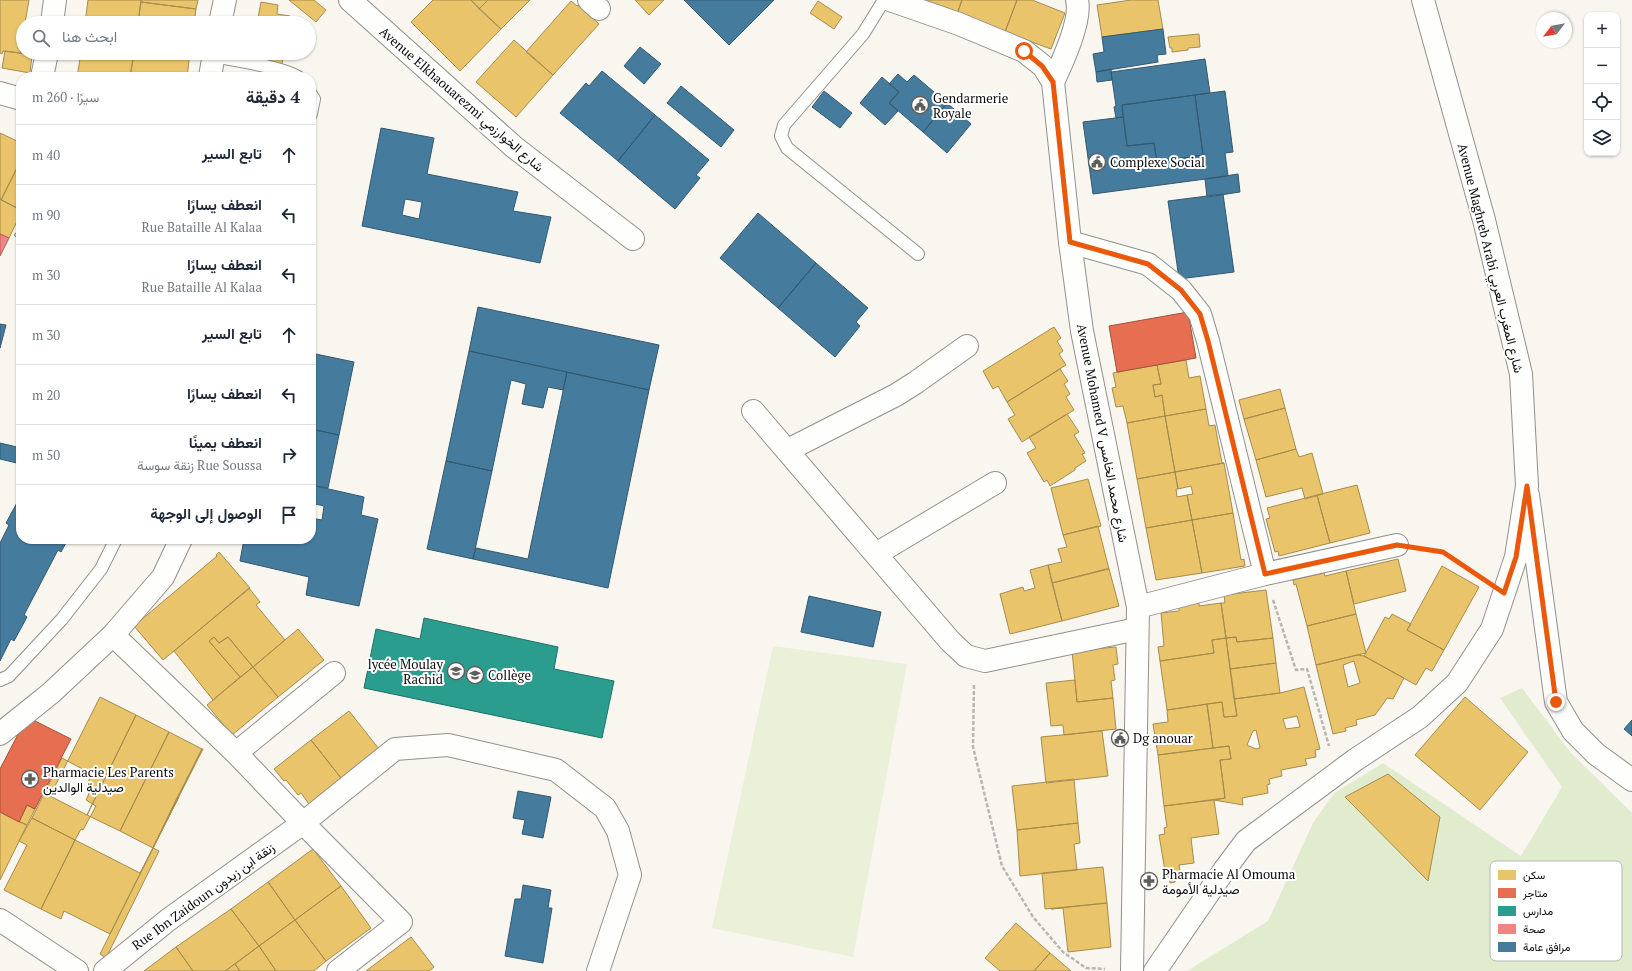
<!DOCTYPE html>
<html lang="ar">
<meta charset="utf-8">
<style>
:root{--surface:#fff;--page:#f6f6f7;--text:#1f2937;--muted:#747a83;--line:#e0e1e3}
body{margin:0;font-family:"PT Serif",Vazirmatn,serif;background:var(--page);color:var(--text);direction:rtl}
.controls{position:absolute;right:12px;top:12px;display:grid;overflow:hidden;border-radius:8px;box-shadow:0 1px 3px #0004}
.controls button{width:36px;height:36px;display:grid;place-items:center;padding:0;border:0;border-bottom:1px solid var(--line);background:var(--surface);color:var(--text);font:20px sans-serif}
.compass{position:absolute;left:1536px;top:12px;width:36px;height:36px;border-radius:50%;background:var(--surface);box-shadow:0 1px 3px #0004;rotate:239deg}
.stop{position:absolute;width:12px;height:12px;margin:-9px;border:3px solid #ea580c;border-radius:50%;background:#fff}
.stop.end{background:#ea580c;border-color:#fff;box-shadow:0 1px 4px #0008}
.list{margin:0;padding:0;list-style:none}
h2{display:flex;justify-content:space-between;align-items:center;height:52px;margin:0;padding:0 16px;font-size:17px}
h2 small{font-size:13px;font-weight:400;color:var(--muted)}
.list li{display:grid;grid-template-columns:26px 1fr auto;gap:12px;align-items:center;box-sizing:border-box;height:60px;padding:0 16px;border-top:1px solid var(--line)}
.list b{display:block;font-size:15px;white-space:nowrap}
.list p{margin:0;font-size:13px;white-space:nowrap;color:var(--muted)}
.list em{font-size:13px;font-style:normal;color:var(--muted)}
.icon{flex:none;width:22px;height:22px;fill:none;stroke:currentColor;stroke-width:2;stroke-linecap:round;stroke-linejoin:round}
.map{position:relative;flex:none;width:1632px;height:971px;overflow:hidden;direction:ltr}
.search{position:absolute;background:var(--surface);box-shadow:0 1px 3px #0004;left:16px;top:16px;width:300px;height:44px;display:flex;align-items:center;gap:10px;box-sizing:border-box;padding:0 14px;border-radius:22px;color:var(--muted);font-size:15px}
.panel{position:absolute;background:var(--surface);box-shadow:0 1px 3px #0004;left:16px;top:72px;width:300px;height:472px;border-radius:16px;direction:rtl}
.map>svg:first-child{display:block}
.green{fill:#e1eccf}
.pitch{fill:#ebf0d9}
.homes{fill:#e9c46a;stroke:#a68c4d;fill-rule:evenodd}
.shops{fill:#e76f51;stroke:#a5513c}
.schools{fill:#2a9d8f;stroke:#207167}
.health{fill:#f28482;stroke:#ac5f5e}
.public{fill:#457b9d;stroke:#335971;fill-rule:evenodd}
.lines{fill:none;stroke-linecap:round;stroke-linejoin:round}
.service-casing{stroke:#91908d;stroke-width:14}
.minor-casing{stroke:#91908d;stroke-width:24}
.tertiary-casing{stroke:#91908d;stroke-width:24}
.path{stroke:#b7b6b5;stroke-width:2.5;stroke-dasharray:4 2;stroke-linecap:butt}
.service{stroke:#fefefc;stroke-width:12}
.minor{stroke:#fefefc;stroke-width:22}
.tertiary{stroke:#fefefc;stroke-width:22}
.route{stroke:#ea580c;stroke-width:5}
.labels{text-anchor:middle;stroke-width:4;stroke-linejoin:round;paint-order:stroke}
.poi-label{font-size:13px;fill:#0a0a0a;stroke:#fff;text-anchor:start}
.street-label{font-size:13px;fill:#0a0a0a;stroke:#fff}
.key{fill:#fff;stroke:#b6b6b6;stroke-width:1}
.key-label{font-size:11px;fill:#0a0a0a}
</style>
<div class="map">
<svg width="1632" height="971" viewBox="0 0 1632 971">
<rect width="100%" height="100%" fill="#f8f6ee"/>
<path class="green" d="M1522,688L1571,753L1632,813V971H1187L1268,921L1313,823L1334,793L1383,763L1521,856L1562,787L1500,698Z"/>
<path class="pitch" d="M773,646L907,664L853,957L712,928Z"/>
<path class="homes" d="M0,0H29L25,23H23L21,53L3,51L2,54L0,53Z
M88,0H141L138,23H85Z
M141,0H198L196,9L141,2Z
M289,0H314L326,10L316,22Z
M433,0H471L501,29L460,71L411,22Z
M471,0H488L479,9Z
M488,0H530L501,29L479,9Z
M635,0H664L649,15Z
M922,0H962L957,14Z
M962,0H1017L1005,32L957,14Z
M1017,0H1032L1065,13L1051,49L1005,32Z
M1131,0H1158L1163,29L1102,37L1097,5Z
M571,1L577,6L578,5L599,24L553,75L526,52Z
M818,1L842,17L834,29L810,13Z
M141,2L196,9L194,23H138Z
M261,2L278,5L277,14L290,16L289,23H257Z
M1199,34L1200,47L1188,48V50L1172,52V48H1170L1168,37Z
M514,40L553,75L516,117L476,82Z
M5,51L32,55L30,73L2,68Z
M81,53H134L130,77H77Z
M134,53H190L187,77H130Z
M253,53H284L282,64L252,59Z
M0,133L17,141L21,134V160L1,200L0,199Z
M21,160V210L1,200Z
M0,199L21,210V213L9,238L0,234Z
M21,227V242L14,235Z
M1054,327L1061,338L1057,341L1063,351L1059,354L1066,365L1007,402L998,386L993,389L983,371Z
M1186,360L1189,378L1200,376L1206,409L1165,416L1162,395L1155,397L1153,385L1161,384L1157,365Z
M1157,365L1161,384L1153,385L1155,397L1162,395L1165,416L1127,423L1123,406L1116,407L1112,388L1116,387L1113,373Z
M1060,369L1068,381L1064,384L1070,394L1066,397L1074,410L1022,442L1008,419L1015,415L1007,402Z
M1280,389L1285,408L1244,419L1239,400Z
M1285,408L1296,449L1256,460L1244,419Z
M1206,409L1209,426L1215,425L1222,463H1224L1175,472L1165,416Z
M1067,414L1079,432L1074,435L1085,453L1082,454L1086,461L1075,468V470L1050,486L1047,480L1044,482L1027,453L1036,448L1029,437Z
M1165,416L1175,472L1137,479L1127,423Z
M1296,449L1299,457L1312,453L1323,494L1305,499L1302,488L1266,497L1256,460Z
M1224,463L1233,513L1192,520L1187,495L1193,494L1191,486L1178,489L1175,472Z
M1175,472L1178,489H1176L1177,497L1187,495L1192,520L1146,528L1137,479Z
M1088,479L1101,526L1063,535L1051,488Z
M1357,485L1370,533L1330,543L1317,495Z
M1317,495L1330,543L1279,556L1278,551L1275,552L1266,519L1270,518L1267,508Z
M1233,513L1241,560L1244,559L1245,566L1202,573L1192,520Z
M1192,520L1202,573L1156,580L1146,528Z
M1098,526L1109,569L1052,583L1048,565L1062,562L1058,549L1067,547L1063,535Z
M219,552L250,588L163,660L134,626L217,556L216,555Z
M1398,559L1406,591L1354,604L1346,571Z
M1048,565L1062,621L1010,634L1000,594L1023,587L1024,591L1035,588L1030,570Z
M1442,566L1479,587L1444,650L1407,630Z
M1106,569H1109L1119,606L1062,621L1052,583Z
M1346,571L1356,614L1307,626L1296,584L1294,585L1293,580L1324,573L1325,576Z
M249,588L260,602L256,605L285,640L253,667L228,637L219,643L214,637L209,641L240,677L213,700L174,651Z
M1266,590L1273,638L1237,642L1236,637L1226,638L1221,603H1225L1224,595Z
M1199,603V606L1221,603L1226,638L1212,640L1214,653L1160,661L1158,647L1164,646L1161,613L1179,611V606Z
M1356,614L1366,653L1316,665L1307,626Z
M1392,614L1411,624L1407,630L1444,650L1432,671L1426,668L1416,685L1364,656L1385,617L1389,619Z
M298,629L324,660L278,697L253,667Z
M214,637L219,643L228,637L253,667L240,677L209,641Z
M1236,637L1237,642L1273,638L1276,663L1230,669L1226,638Z
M1226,638L1237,716L1224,717L1222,702L1167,710L1160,661L1214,653L1212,640Z
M1116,647L1118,664L1113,665L1115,680L1111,681L1113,698L1077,702L1072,651Z
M1357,655L1364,656L1404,678L1393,699L1387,698L1381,707L1375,715L1356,720L1357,725L1345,728L1346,731L1333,734L1316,665ZM1354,661L1360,683L1348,687L1343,665Z
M1276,663L1280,693L1234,699L1230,669Z
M253,667L278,697L232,735L207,705Z
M1075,680L1077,702L1113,698L1116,729L1064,735L1063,725L1051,726L1046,683Z
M1304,687L1320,749L1315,750L1316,757L1305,759L1307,765L1281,770L1282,776L1269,779L1270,784L1267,785L1268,793L1242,798L1243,805L1214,800L1225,798L1220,760L1231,759L1229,746L1213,748L1207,704L1222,702L1224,717L1237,716L1234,699L1280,693ZM1297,716L1300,727L1286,729L1283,719ZM1256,730L1260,748L1256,749L1247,745L1253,731Z
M100,697L136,715L87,815L50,796Z
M1465,697L1528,752L1480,810L1415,755Z
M1207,704L1213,748L1158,755L1153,724L1168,722L1167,710Z
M349,711L379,749L341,778L311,740Z
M136,715L169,732L120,831L87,815Z
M1102,731L1108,776L1046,783L1041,737Z
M169,732L202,749L153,848L120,831Z
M311,740L341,778L309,804L301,793L298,795L286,780L284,781L274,769Z
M1229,746L1231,759L1220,760L1225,798L1164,806L1158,755Z
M202,749H203L153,848L178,796Z
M62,758L88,772L87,774L91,776L87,784L92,787L86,800L96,806L83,830L81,829L75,840L32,818Z
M1388,774L1440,817L1428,881L1345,797Z
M1074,779L1078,823L1017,830L1012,786Z
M178,796L179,797L153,848Z
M1214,800L1219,834L1191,838L1194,863L1179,865L1181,878H1175V882L1170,883L1169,877H1166L1159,835L1165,834L1164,828L1167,827L1164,806Z
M27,805L35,809L27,825L19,822Z
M0,812L27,825L0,880Z
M32,818L75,840L41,909L4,890L27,845L19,841Z
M1078,823L1080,843L1074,844L1077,870L1020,876L1017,830Z
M75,840L140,873L153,848L110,934L64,911L61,919L41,909Z
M153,848L159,851L106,958L100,954Z
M313,849L341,886L295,920L268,882Z
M1103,867L1107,903L1045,909L1042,873Z
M268,882L295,920L259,946L231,909Z
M341,886L371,928L326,961L295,920Z
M1107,903L1111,947L1068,952L1063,908L1051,909Z
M231,909L259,946L225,971H193L176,947Z
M295,920L326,961L314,971H276L259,946Z
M1016,923L1050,953L1034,971H1000L985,958Z
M411,937L434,967L429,971H366Z
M259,946L276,971H240L235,964Z
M176,947L193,971H144Z
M1050,953L1071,971H1034Z
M235,964L240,971H225Z"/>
<path class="shops" d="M1188,312L1196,358L1117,372L1109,326Z
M27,717L71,739L35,809L27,805L19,822L0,812V769Z"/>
<path class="schools" d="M424,618L558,647L554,669L614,681L602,738L364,688L376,629L420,639Z"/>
<path class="health" d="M0,234L9,238L0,256Z"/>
<path class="public" d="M684,0H774L729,45Z
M1163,29L1166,54L1157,55L1158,62L1096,72L1093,54L1104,52L1102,37Z
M640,47L661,64L644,84L624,66Z
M1205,59L1210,93L1122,105L1123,117L1116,118L1114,107L1116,106L1111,72Z
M1111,69L1112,80L1097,82L1096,72Z
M602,71L655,115L618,161L560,113L586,83L589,86Z
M898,74L907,82L914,75L947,103L923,132L889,103L899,92L889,84Z
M882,77L899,92L889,103L898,111L885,125L860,103Z
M681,86L734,130L721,147L667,103Z
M824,91L852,113L840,128L812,107Z
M1225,91L1233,152L1225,153L1228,176L1093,194L1083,122L1123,117L1127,146L1154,143L1157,162L1203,155L1195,95Z
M1195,95L1203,155L1157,162L1154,143L1127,146L1122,105Z
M947,103L971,124L947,153L923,132Z
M655,115L709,160L696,175L700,178L675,209L618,161Z
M381,128L434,138L427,174L518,192L513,211L551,217L540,263L362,226ZM405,199L422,202L419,219L402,215Z
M1238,174L1240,192L1207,197L1205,179Z
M1223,194L1234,272L1179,279L1168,201Z
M758,213L816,263L778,308L720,258Z
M816,263L868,308L856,322L860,326L835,357L778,308Z
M478,307L659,345L649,390L469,351Z
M0,324L6,325L0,348Z
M469,351L567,372L563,390L548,387L543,408L522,404L526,384L511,380L492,471L446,461Z
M311,353L354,362L339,435L311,429Z
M567,372L649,390L608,588L473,559L476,548L528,559Z
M311,429L339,435L328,488L311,485Z
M0,443L21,448V464L0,459Z
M446,461L492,471L473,559L427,549Z
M311,485L364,497L361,515L378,519L359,606L306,595L309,577L240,561L244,539H311V518L322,520L324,506L311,503Z
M19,499L21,500V539H68L61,552L58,550L24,615L27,617L14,641L11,639L0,661V543L9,525L6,523Z
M809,596L881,612L873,647L801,632Z
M1632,720V736L1624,729Z
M518,791L551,797L543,838L522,834L525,820L513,818Z
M523,885L551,890L548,908H552L543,963L505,956L515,899H521Z"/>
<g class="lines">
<g class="service-casing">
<path id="service" d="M884,0L863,34L784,125L781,136L787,148L918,254
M213,56C234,60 282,67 298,77
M311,94L314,99L311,114
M0,680L9,676L62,619L101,569L116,539"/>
</g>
<g class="minor-casing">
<path id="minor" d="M350,0L514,147L633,239
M589,0L599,9
M52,23L55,0
M42,77L47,53
M1053,82C1062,63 1082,20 1077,0
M0,93L21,99
M1070,242L1148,264L1181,290L1200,314L1208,341L1265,574
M753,411L950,641L966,656L985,661L1137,629
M788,450L896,395L915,383L967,346
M1528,495L1556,702L1573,731L1596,754L1632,780
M876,554L995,483
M1138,607L1265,574L1397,545
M113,635L236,753L303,823L401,922L338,971
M236,753L334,673
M0,920L77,971
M105,971L168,920L303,823L395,749L448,745L556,770L605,808L618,831L630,875L598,971"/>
</g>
<g class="tertiary-casing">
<path id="tertiary" d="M890,0L959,24L1024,51L1043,66L1053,82L1070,242L1082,331L1138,607L1132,971
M220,23L225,0
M210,77L214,53
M0,734L51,693L113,635L163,577L181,539
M1155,971L1225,869L1246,841L1355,760L1420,717L1457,683L1492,629L1516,557L1527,486L1521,374L1484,220L1423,0"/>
</g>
<path class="path" d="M1423,549L1443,552L1480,577
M1273,600L1296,670L1307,669L1329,746
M974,685L973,747L1002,866L1033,917L1063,952L1086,968L1105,969"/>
<use href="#service" class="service"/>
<use href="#minor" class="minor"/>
<use href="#tertiary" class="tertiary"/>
</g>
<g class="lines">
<path class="route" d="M1024,51L1042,66L1053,82L1070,242L1148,264L1181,290L1200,314L1208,341L1265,574L1397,545L1443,552L1504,593L1516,557L1527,486L1556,702"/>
</g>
<defs>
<g id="civic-ring" transform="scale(0.9)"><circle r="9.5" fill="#fff" stroke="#5d5d5a" stroke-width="1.5"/><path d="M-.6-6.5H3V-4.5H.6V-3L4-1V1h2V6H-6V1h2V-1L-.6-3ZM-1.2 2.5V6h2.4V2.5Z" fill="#5d5d5a"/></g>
<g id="school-ring" transform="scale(0.9)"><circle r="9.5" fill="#fff" stroke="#5d5d5a" stroke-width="1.5"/><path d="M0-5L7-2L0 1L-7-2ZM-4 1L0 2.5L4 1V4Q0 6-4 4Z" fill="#5d5d5a"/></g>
<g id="pharmacy-ring" transform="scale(0.9)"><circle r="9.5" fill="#fff" stroke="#5d5d5a" stroke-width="1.5"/><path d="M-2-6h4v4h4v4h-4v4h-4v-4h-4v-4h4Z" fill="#5d5d5a"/></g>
</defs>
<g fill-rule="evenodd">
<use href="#civic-ring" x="920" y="105"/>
<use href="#civic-ring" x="1097" y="162"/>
<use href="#school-ring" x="456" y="671"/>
<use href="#school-ring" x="475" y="675"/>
<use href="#civic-ring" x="1120" y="738"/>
<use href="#pharmacy-ring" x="30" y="779"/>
<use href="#pharmacy-ring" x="1149" y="881"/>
</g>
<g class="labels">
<g class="poi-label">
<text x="933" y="103">Gendarmerie<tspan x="933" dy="15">Royale</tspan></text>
<text x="1110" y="167">Complexe Social</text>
<text x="443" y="669" text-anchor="end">lycée Moulay<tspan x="443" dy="15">Rachid</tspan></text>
<text x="488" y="680">Collège</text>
<text x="1133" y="743">Dg anouar</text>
<text x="43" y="777">Pharmacie Les Parents<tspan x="43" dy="15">صيدلية الوالدين</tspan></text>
<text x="1162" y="879">Pharmacie Al Omouma<tspan x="1162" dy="15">صيدلية الأمومة</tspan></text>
</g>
<g class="street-label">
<text transform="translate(462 99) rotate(41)" y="5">Avenue Elkhaouarezmi شارع الخوارزمي</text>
<text transform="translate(1491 258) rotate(76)" y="5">Avenue Maghreb Arabi شارع المغرب العربي</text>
<text transform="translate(1103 433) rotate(79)" y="5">Avenue Mohamed V شارع محمد الخامس</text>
<text transform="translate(203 896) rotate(-36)" y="5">Rue Ibn Zaidoun زنقة ابن زيدون</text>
</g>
</g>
<rect x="1490" y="861" width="132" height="100" rx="6" class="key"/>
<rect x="1498" y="870" width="18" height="10" fill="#e9c46a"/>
<rect x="1498" y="888" width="18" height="10" fill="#e76f51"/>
<rect x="1498" y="906" width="18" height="10" fill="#2a9d8f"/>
<rect x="1498" y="924" width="18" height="10" fill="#f28482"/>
<rect x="1498" y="942" width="18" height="10" fill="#457b9d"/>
<g class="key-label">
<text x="1523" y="879">سكن</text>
<text x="1523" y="897">متاجر</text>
<text x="1523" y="915">مدارس</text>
<text x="1523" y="933">صحة</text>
<text x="1523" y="951">مرافق عامة</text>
</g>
</svg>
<div class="controls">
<button>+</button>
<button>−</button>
<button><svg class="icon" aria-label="locate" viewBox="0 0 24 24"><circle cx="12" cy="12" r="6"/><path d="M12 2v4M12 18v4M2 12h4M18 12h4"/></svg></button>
<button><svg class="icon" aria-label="layers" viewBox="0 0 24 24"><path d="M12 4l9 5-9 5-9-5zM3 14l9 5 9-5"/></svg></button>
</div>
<svg class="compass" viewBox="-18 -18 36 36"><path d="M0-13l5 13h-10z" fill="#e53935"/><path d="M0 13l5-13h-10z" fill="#747a83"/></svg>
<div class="stop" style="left:1024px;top:51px"></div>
<div class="stop end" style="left:1556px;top:702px"></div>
<div class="search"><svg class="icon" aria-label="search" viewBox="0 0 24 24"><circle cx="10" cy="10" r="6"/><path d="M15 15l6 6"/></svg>ابحث هنا</div>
<section class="panel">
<h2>4 دقيقة<small>سيرًا · 260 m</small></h2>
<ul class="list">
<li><svg class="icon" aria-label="ahead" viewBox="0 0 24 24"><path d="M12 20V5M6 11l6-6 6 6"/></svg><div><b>تابع السير</b></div><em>40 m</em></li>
<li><svg class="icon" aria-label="left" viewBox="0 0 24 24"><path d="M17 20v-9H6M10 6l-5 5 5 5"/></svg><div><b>انعطف يسارًا</b><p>Rue Bataille Al Kalaa</p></div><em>90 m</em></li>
<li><svg class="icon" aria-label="left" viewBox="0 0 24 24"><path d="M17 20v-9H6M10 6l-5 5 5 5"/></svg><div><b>انعطف يسارًا</b><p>Rue Bataille Al Kalaa</p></div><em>30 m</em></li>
<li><svg class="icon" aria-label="ahead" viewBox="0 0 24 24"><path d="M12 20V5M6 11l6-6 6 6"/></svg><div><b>تابع السير</b></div><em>30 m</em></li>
<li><svg class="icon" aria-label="left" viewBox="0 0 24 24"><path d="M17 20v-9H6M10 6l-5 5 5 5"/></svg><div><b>انعطف يسارًا</b></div><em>20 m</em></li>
<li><svg class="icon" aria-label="right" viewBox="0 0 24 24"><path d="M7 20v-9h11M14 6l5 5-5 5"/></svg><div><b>انعطف يمينًا</b><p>Rue Soussa زنقة سوسة</p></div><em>50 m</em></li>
<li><svg class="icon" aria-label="arrive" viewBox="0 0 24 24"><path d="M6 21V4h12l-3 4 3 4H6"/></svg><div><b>الوصول إلى الوجهة</b></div></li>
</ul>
</section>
</div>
